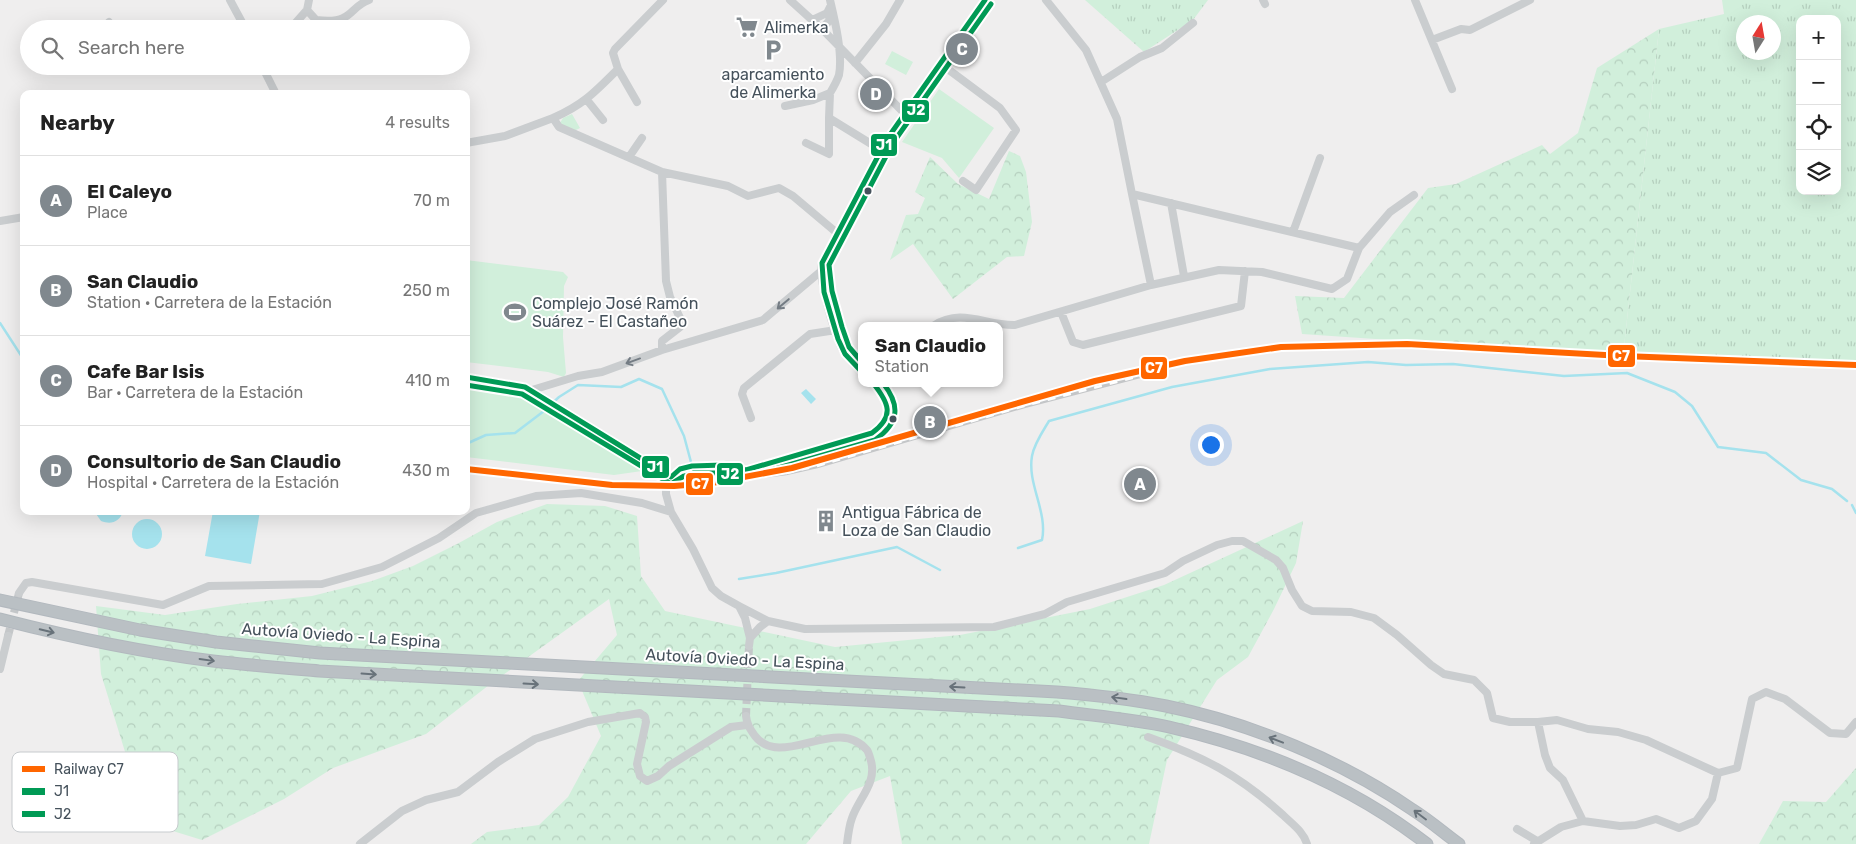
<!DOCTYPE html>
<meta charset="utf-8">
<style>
:root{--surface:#fff;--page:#f2f2f2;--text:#222;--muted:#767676;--line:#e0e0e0;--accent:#80888e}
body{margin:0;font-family:Rubik,sans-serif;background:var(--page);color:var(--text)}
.controls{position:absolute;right:15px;top:15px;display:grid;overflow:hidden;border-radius:10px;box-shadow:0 5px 20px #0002}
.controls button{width:45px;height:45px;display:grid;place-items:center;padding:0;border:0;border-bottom:1px solid var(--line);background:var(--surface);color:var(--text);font:25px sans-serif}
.compass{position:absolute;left:1736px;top:15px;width:45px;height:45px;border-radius:50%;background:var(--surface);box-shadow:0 5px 20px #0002;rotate:11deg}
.you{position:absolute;left:1210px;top:444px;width:18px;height:18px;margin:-12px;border:4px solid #fff;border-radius:50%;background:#1a73e8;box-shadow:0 0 0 8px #1a73e833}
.badge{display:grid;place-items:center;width:32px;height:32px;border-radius:50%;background:var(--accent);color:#fff;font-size:16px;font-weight:700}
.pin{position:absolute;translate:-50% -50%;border:2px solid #fff;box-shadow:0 1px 5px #0006}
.popup{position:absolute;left:858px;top:322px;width:145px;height:65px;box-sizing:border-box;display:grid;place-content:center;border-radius:10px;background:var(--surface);filter:drop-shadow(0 1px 4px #0005);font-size:16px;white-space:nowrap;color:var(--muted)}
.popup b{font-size:19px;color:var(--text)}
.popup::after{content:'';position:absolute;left:50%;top:100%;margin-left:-10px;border:10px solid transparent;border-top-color:var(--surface)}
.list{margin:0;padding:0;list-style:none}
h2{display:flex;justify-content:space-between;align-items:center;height:65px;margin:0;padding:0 20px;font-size:21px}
h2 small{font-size:16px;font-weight:400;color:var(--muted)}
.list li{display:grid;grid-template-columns:32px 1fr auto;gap:15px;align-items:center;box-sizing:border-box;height:90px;padding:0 20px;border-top:1px solid var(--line)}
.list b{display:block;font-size:19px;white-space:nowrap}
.list p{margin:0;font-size:16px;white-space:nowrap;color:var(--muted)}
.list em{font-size:16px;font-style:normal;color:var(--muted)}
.icon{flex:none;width:28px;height:28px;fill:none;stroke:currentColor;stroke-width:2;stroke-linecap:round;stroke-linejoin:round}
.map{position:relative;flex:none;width:1856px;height:844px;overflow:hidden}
.search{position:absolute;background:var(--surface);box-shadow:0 5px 20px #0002;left:20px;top:20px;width:450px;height:55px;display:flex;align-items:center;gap:12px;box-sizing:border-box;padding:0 18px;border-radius:28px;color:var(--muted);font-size:19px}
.panel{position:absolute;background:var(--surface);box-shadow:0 5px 20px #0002;left:20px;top:90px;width:450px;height:425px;border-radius:10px}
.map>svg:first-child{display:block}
.grass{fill:url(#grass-tufts);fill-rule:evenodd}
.forest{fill:url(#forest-crowns)}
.park{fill:#d1efdb}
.water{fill:#a5e2ed}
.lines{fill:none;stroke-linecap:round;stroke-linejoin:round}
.stream{stroke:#a5e2ed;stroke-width:2.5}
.minor-tunnel{stroke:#c4c7c9;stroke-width:8;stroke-dasharray:8 4;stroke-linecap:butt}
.highway-casing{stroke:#b2b8be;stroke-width:13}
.minor{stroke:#cacdcf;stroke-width:8}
.highway{stroke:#bac0c4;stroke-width:11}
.rail-casing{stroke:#c4c6c8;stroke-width:4.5}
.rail{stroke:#fff;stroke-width:2.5;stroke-dasharray:8;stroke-linecap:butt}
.bus-1-casing{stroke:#fff;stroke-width:9}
.bus-2-casing{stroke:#fff;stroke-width:9}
.bus-1{stroke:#009a55;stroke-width:5}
.bus-2{stroke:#009a55;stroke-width:5}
.rail-1-casing{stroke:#fff;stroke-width:10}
.rail-1{stroke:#f60;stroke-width:6}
.oneway{stroke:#747c84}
.oneway2{stroke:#68727a}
.bus-dot{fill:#45515b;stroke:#fff;stroke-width:2}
.labels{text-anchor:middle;stroke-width:4;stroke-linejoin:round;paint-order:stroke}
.poi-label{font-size:16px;fill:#45515b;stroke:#fff;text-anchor:start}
.street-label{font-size:16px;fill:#45515b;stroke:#fff}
.key{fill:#fff;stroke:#c7cbce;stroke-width:1}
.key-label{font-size:14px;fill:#45515b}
.line-badge{stroke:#fff;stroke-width:2}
.badge-label{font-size:14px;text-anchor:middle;font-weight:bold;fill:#fff}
</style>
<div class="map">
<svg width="1856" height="844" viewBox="0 0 1856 844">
<defs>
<pattern id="grass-tufts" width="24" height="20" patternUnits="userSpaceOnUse" patternTransform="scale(1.25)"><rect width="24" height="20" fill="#d1efdb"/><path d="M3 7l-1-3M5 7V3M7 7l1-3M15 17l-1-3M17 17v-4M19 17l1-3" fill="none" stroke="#b5cfbe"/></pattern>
<pattern id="forest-crowns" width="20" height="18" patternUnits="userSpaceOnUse" patternTransform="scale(1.25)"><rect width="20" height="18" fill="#d1efdb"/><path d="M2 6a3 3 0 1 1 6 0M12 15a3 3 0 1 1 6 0" fill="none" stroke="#b5cfbe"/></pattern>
</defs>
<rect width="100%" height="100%" fill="#efeeee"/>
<path class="grass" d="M1085,0H1208L1193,20L1144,52Z
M1722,0H1856V365L1623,356L1659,29L1724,14ZM1800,19H1837V191H1800ZM1744,22H1774V52H1744Z"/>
<path class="forest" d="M1659,29L1623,356L1302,334L1295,296L1344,298L1428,188L1456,184L1542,145L1550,154L1578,133L1597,68Z
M1009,151L1020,156L1026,172L1032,222L1024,256L1007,257L953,299L913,244L890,260L906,215L918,214L925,198L915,192L930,157L958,184L989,199Z
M547,504L605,506L637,516L641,576L665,611L835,647L960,635L1090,609L1164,585L1303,521L1296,563L1274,609L1248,657L1217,680L1167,760L1149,844H902L890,776L851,791L806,844H471L487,832L539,825L568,797L601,736L578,681L617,635L609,599L489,685L426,734L333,768L284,799L202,840L147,823L101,674L96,606L165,615L237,604L312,596L372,581L413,566L457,544L497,522Z
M1856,768V844H1759L1783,801L1826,802Z"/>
<path class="park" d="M892,51L913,62L906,75L885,64Z
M939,89L994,128L959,178L942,158L902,142Z
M572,114L580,128L574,131L562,126L560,123L563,118Z
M466,260L563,272L568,277L564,286L563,337L566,373L564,377L548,372L466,362Z
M466,389L535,399L649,470L614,475L466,457Z"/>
<path class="water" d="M806,389L816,399L811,404L801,393Z
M94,511H123C120,522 111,525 101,521Z
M213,511H260L251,564L205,556Z
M132 534a15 15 0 1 1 30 0a15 15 0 1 1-30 0Z"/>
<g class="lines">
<path class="stream" d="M0,323L24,360
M466,444L486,435L515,433L544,411L559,397L578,385L621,387L639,379L662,389L684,436L695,477
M1852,505L1856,513
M1018,548L1042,540C1048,512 1027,484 1032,456C1034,444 1043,431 1049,421L1172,387L1270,369L1368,362L1406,365L1453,364L1564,376L1627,373L1675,392L1692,406L1718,447L1766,453L1801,480L1832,489L1847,501
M739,579L776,573L897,547L940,570"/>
<path class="minor-tunnel" d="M8,636L19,593
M746,716L749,646"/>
<g class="highway-casing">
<path id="highway" d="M0,600L140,630L216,642L320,653L1057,692C1094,695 1130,699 1166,706C1251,723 1342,761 1413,810C1429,820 1444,833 1459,844
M0,619C70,637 141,652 213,661C248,665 284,668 319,671L1059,711C1096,716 1133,719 1169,727C1261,748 1352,786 1427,844"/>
</g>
<path class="minor" d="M230,0L244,26L261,29
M309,0L307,10L316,20C325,21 335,22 343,18C353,14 355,5 369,0
M663,0L615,49L613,53L618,69C595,92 583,105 553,118L559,127L662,172L728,186L748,196L779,188L793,196L837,233
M790,0L822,29L904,113
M1263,0L1265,4
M1415,0L1452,89
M812,20L827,13L830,7
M109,22L114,29
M282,29L292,27L307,10
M822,29L829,21L831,10
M1432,40L1461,29L1470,30L1530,0
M855,63L886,24L900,0
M941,64L1000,108L1016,130L976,190L963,181
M262,66L276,94
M618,69L637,102
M1101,82L1140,57L1162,48L1193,23
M587,100L603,120
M785,106L813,100L830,93C833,88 837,81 839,75C843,54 835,21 830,0
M829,118L830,93
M466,143L505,136L553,118
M806,143L829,154V118L881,150
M629,157L642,138
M662,172L666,281L670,297L682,322L680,327L662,341V350
M1132,194L1151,285
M1171,203L1184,276
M0,221L24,217
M1293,232L1320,158
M1359,248L1390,212L1414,195
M1061,312L1073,342L1083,345L1241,306L1245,271
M933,326C962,307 985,326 1015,325L1151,285L1219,270L1262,272L1332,289L1347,279L1359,248L1132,194L1117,119L1086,50L1046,0
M861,371C854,364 846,357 841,347C834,331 818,279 822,263L887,139L985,0
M466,377L525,387L671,477
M532,390L578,376L602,372L662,350L763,320L820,272
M751,418L742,394L744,388L810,334L836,330
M19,593L26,583L32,582L163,605L209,586L322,584L382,567L439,538L476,513L536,496L581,493L642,503L671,512
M739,606L768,621L805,629L994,627L1045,614L1067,602L1165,573L1183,561L1217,545L1232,541H1243L1276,560L1283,568L1292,590L1302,606L1312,611L1351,612L1374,618L1397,635L1431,665L1444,674L1474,680L1487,693L1493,718L1510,722H1538L1557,720L1588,729L1618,732L1646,740L1718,773L1737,768L1752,699L1766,692L1785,699L1830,733L1846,734L1856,722
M750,638L760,627L768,621
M749,646L750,638L745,618L739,606L721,596L712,588L693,549L671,512L666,494V486L671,477L680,469L692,466L723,465L746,470L872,433C897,417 889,402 873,383
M0,669L8,636
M746,716C747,725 750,729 755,736C782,770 837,714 867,750C869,753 870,758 871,761C877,783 859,798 852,818C849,826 848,835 847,844
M1148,737C1204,757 1239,775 1283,815C1292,824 1303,831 1307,844
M1583,821L1620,826L1636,825L1656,819L1679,828L1696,821L1712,799L1718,773
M1517,829L1537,841
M360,844L402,811L426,800L458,792L498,762L535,739L588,722L640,713L645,717L646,722L637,764L640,776L647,781L658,776L669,766L731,727L747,725
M1534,844L1561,827L1583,821L1563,780L1550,768L1545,755L1538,722"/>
<use href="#highway" class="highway"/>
<g class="rail-casing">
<path id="rail" d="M754,477L786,473L817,466L1024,406L1151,373L1185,361"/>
</g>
<use href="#rail" class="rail"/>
<g class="bus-1-casing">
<path id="bus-1" d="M861,371L845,354L838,339L824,292L822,263L887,139L985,0
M466,377L525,387L671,477L680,469L692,466L723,465L746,470L872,433C895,416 889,403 873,383"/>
</g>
<g class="bus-2-casing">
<path id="bus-2" d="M861,361L849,347L842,327L832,291L829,265L893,143L991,4
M466,385L522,394L671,484L684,476L693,473H722L747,477L875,440C899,423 901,406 883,383"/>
</g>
<use href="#bus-1" class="bus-1"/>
<use href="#bus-2" class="bus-2"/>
<g class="rail-1-casing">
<path id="rail-1" d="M466,469L612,485L674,486L712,483L792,468L1095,381L1185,361L1281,347L1407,344L1623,356L1856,365"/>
</g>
<use href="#rail-1" class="rail-1"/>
</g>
<defs><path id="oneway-shaft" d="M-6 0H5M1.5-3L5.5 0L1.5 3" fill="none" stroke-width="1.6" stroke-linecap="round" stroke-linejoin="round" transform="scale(1.25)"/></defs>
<g class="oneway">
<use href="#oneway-shaft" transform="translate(783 304) rotate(140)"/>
<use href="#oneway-shaft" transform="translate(633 361) rotate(160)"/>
</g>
<g class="oneway2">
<use href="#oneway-shaft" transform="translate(47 631) rotate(14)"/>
<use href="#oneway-shaft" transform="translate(207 660) rotate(8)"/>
<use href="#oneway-shaft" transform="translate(369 674) rotate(4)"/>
<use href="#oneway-shaft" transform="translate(531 684) rotate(3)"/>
<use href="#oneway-shaft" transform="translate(957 687) rotate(-177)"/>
<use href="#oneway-shaft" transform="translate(1119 698) rotate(-172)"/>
<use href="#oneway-shaft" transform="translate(1276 740) rotate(-159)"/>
<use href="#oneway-shaft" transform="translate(1420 815) rotate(-143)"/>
</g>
<defs>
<g id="supermarket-bare" transform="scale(1.725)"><path d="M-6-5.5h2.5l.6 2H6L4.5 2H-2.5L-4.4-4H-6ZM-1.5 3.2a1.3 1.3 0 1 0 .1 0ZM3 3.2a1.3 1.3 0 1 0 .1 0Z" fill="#80888e" stroke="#fff" stroke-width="2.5" paint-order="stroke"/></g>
<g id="parking-bare" transform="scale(1.725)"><path d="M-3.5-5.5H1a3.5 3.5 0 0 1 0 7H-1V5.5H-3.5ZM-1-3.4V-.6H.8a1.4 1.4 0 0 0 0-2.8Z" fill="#80888e" stroke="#fff" stroke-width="2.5" paint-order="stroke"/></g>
<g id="stadium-bare" transform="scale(1.725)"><path d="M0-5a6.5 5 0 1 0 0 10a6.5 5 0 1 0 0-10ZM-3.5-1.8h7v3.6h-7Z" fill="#80888e" stroke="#fff" stroke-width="2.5" paint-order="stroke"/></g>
<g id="building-bare" transform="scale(1.725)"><path d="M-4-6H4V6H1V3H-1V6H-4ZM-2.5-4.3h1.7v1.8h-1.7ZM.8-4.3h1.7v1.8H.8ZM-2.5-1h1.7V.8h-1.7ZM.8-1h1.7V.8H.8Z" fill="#80888e" stroke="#fff" stroke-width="2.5" paint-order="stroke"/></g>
</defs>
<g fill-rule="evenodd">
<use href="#supermarket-bare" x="747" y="27"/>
<use href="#parking-bare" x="773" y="50"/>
<use href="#stadium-bare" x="515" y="312"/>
<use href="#building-bare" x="826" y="521"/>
</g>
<g class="bus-dot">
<circle cx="868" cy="191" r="4.5"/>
<circle cx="893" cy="419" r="4.5"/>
</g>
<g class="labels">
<g class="poi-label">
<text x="764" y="33">Alimerka</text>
<text x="773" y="80" text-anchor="middle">aparcamiento<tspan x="773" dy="18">de Alimerka</tspan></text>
<text x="532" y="309">Complejo José Ramón<tspan x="532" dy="18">Suárez - El Castañeo</tspan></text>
<text x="842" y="518">Antigua Fábrica de<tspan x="842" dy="18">Loza de San Claudio</tspan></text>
</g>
<g class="street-label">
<text transform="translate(341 635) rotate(4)" y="6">Autovía Oviedo - La Espina</text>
<text transform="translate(745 659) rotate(3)" y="6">Autovía Oviedo - La Espina</text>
</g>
</g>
<rect x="12" y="752" width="166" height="80" rx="8" class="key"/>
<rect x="22" y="766" width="23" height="6" fill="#f60"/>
<rect x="22" y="788" width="23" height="7" fill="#009a55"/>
<rect x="22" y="811" width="23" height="6" fill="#009a55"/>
<g class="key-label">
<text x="54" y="774">Railway C7</text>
<text x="54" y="796">J1</text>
<text x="54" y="819">J2</text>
</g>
<g class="line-badge">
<rect x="901" y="99" width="29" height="24" rx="5" fill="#009a55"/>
<rect x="870" y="133" width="28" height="24" rx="5" fill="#009a55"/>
<rect x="1607" y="344" width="29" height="24" rx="5" fill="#f60"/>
<rect x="1140" y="356" width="28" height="24" rx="5" fill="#f60"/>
<rect x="641" y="455" width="29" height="24" rx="5" fill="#009a55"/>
<rect x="716" y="462" width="28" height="24" rx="5" fill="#009a55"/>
<rect x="685" y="472" width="29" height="24" rx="5" fill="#f60"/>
</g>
<g class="badge-label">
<text x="916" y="115">J2</text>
<text x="884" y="150">J1</text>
<text x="1621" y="361">C7</text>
<text x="1154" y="373">C7</text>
<text x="655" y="472">J1</text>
<text x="730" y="479">J2</text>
<text x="700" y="489">C7</text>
</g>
</svg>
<div class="controls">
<button>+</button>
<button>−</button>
<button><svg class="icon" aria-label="locate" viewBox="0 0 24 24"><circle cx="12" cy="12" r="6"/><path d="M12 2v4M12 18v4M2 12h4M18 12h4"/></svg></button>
<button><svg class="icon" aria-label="layers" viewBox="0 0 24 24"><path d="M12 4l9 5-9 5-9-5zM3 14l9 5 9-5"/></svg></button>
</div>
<svg class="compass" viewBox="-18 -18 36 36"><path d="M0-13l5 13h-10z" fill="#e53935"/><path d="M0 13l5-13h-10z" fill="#767676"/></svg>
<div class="you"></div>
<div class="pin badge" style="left:1140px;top:484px">A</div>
<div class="pin badge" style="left:930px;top:422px">B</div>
<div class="popup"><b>San Claudio</b>Station</div>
<div class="pin badge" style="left:962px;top:49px">C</div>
<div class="pin badge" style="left:876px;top:94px">D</div>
<div class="search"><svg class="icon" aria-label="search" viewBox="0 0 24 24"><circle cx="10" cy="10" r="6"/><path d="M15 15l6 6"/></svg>Search here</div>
<section class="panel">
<h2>Nearby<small>4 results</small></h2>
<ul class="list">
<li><span class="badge">A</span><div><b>El Caleyo</b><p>Place</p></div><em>70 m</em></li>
<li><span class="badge">B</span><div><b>San Claudio</b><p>Station · Carretera de la Estación</p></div><em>250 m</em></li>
<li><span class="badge">C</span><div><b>Cafe Bar Isis</b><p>Bar · Carretera de la Estación</p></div><em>410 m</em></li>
<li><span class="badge">D</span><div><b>Consultorio de San Claudio</b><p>Hospital · Carretera de la Estación</p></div><em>430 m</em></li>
</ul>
</section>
</div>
